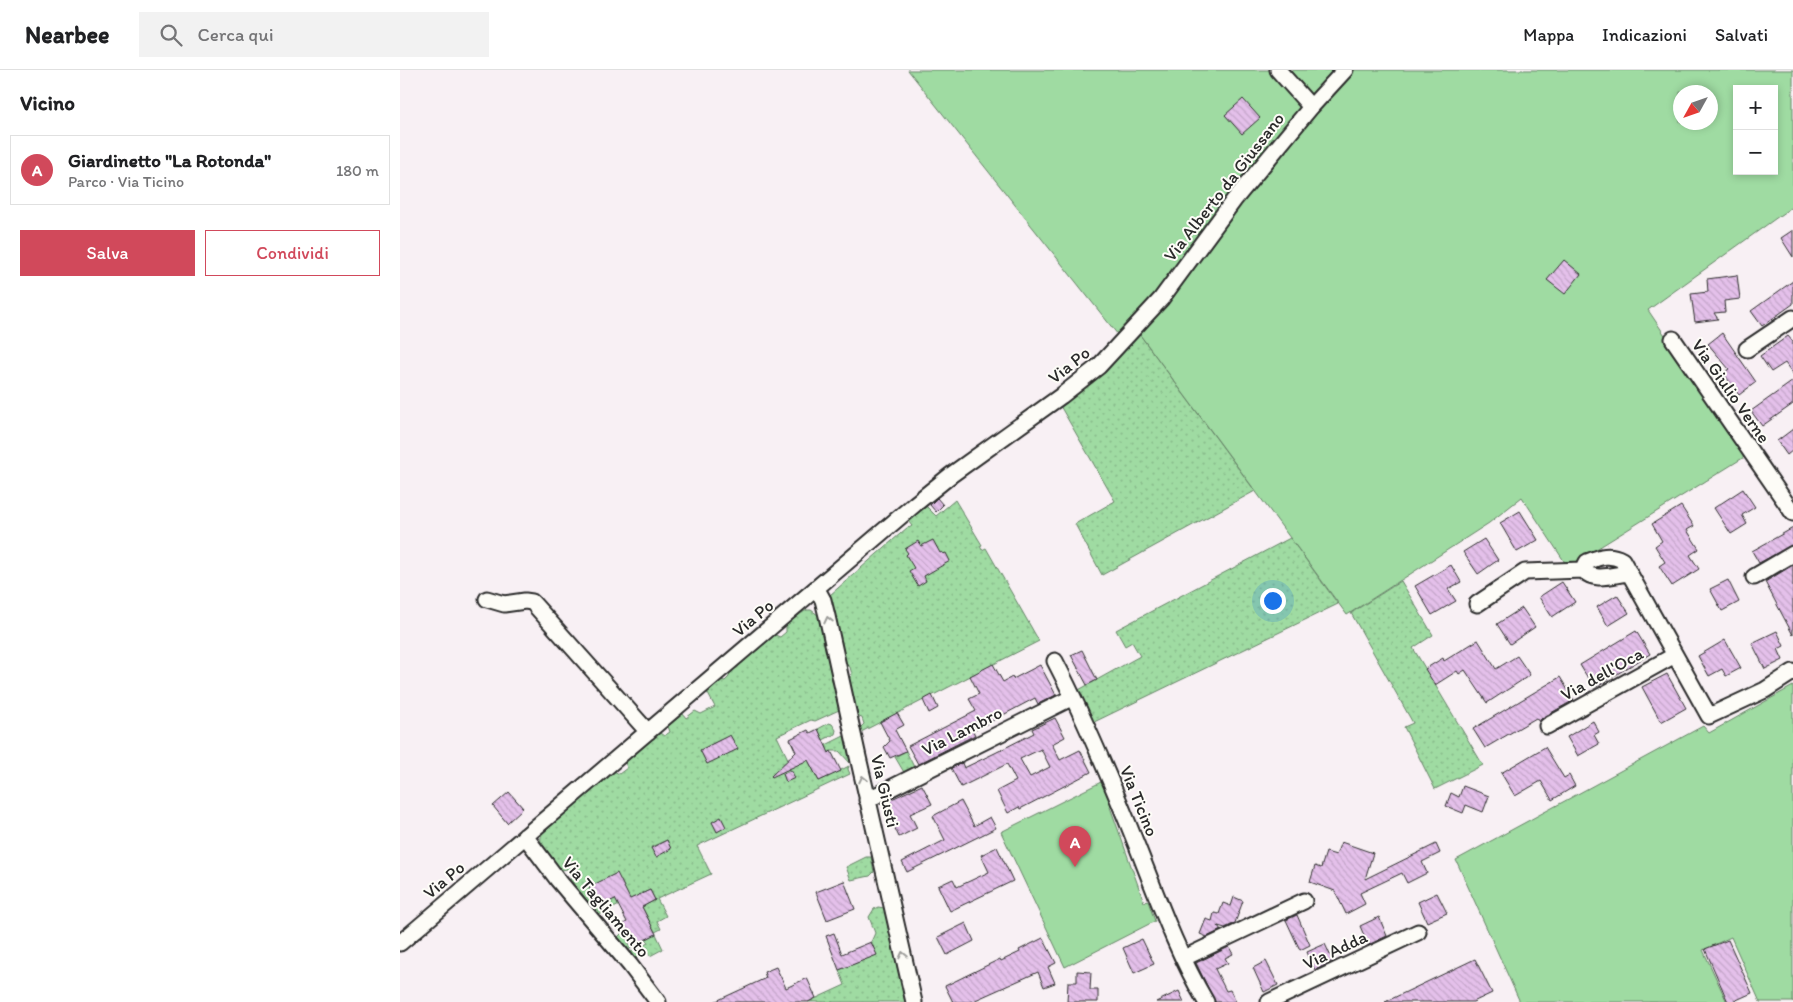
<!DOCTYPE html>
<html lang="it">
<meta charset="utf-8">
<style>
:root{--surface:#fff;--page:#f2f2f2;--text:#202124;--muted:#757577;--line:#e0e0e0;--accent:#d1495b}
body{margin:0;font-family:Itim,sans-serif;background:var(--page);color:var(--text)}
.controls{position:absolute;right:15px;top:15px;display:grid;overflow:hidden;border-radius:0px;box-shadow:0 2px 8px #0003}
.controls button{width:45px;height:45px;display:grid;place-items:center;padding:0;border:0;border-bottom:1px solid var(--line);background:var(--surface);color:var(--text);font:25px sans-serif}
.compass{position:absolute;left:1273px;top:15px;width:45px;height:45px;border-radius:50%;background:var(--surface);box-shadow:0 2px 8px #0003;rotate:230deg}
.you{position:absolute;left:872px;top:530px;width:18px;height:18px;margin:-12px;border:4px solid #fff;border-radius:50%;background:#1a73e8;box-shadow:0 0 0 8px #1a73e833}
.badge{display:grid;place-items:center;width:32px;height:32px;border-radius:50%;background:var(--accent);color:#fff;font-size:16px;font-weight:700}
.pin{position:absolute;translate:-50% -41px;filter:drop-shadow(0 1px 2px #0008)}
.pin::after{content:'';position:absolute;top:26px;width:18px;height:15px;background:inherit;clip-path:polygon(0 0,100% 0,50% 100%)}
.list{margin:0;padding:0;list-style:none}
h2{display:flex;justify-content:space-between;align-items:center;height:65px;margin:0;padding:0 20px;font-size:21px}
h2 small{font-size:16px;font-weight:400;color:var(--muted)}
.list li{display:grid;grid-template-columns:32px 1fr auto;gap:15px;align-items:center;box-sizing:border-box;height:70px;margin:0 10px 10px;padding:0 10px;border:1px solid var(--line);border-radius:0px}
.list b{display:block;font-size:19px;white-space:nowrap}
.list p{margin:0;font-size:16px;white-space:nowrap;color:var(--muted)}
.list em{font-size:16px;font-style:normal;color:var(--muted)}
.actions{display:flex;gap:10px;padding:15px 20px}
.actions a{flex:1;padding:11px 0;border:1px solid var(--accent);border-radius:0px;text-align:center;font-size:18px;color:var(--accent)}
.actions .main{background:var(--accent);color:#fff}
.icon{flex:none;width:28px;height:28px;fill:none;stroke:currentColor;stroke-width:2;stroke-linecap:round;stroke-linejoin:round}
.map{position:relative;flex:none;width:1393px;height:932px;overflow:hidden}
header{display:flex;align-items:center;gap:30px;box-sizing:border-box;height:70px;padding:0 25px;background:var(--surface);border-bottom:1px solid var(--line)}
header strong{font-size:24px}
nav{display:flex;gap:28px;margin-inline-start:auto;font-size:18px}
.search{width:350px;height:45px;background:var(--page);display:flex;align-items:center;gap:12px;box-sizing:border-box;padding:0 18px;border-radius:0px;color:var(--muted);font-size:19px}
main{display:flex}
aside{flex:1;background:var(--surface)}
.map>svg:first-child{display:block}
.grass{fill:url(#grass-dots);stroke:#658366;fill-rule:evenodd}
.park{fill:#9fdba2;stroke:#658366;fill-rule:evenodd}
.building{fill:url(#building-back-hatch);stroke:#2b2b2b;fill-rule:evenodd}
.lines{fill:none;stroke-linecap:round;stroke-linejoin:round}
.minor-casing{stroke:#2b2b2b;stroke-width:19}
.minor{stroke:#fdfcf7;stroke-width:15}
.oneway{stroke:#9e9e9b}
.labels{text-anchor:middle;stroke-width:4;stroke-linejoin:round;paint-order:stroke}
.street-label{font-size:18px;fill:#2b2b2b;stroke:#fdfcf7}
</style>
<header>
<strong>Nearbee</strong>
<div class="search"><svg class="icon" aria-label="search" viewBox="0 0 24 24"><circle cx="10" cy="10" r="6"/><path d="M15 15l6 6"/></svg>Cerca qui</div>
<nav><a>Mappa</a><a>Indicazioni</a><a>Salvati</a></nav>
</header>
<main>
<aside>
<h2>Vicino<small></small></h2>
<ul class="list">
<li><span class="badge">A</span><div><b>Giardinetto &quot;La Rotonda&quot;</b><p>Parco · Via Ticino</p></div><em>180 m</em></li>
</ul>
<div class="actions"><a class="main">Salva</a><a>Condividi</a></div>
</aside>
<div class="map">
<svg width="1393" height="932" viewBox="0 0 1393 932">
<defs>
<pattern id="grass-dots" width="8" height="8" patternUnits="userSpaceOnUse" patternTransform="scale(1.25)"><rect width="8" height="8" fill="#9fdba2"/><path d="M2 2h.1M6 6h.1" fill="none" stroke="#89bc8c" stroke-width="1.8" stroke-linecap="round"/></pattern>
<pattern id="building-back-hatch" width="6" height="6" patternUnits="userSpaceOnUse" patternTransform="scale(1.25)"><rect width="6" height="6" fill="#e4c0ea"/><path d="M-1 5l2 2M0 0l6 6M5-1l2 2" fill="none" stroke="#c4a5c9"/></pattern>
</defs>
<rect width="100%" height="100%" fill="#f8f0f4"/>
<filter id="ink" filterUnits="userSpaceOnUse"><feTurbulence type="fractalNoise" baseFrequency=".02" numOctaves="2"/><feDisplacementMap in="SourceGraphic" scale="10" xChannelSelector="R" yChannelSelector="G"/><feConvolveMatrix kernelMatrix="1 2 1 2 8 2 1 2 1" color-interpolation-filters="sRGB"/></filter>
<g filter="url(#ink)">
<path class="grass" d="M740,265L855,421L702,505L675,454L715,431L659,334L715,288Z
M555,430L582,475L580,476L582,480L586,478L639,571L461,662L460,658L464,654L462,648L456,646L448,610L452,605L450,597L445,594L430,525L508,457L509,458L512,456L508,451L525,435L536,446Z
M890,468L938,534L692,653L675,622L740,586L732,572L725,576L716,560Z
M1001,511L1033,565L1013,578L1083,695L1035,719L1004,657L1013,653L951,543Z
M407,540H411L418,545L439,640L415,651L411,650L377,666L388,689V691L383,694L386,700L427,679L426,675L444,666L451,694L439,681H431L409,692L419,711L449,696L448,699L450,704L297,776L311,804L257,829L266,846L257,851L261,859L255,862L242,837L255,830L250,820L199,845L198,841H196L170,810L172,804L167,799L161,800C153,791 136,777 142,764L214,701L219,704L227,698L225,692L260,663L264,666L270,662L268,656L283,644L286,648L295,641L301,644L315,637L307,622L321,610L325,611L329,607V604L375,565L380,567L386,562V555L403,542ZM320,670L324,678L307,694L301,680ZM267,770L271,779L256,786L251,777Z
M429,653L432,654L436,660L435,664L423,670L418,659Z
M506,681L515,699L505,704L495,687Z
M466,787H471L474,802L470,806L451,810L446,797Z
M478,837L484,838L505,932H408L445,915L439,900L476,885L471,872L475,863L469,847L474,839Z
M224,861L231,877L229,881L218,867Z
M256,864L263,879L250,886L248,882L235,889L230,882L248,873L246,869Z"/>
<path class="park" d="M508,0H1393V136L1248,240L1346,386L1174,493L1166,494L1122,427L1089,453L947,545L735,258L722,270ZM1337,19H1374V101H1337ZM1280,22H1310V52H1280Z
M1393,616V932H1360L1331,867L1303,880L1327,932H1120L1056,790L1303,656L1309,663Z
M705,710L714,732L710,737L744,832L748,831L755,851L665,897L601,762Z"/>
<path class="building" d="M843,29L860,48L842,64L825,45Z
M1393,160V187L1381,168Z
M1164,190L1181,204L1165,224L1147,210Z
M1337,205L1340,229L1324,231L1325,242L1314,243L1318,249L1295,252L1291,224L1308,222L1307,209Z
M1393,211V234L1362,256L1351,241Z
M1322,263L1356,312L1339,325L1323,303L1329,299L1308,274Z
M1388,266L1393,272V304L1385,293L1371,302L1360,286Z
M1393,311V334L1362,356L1351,341Z
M1393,359V380L1387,385L1377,371Z
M1343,419L1355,437L1342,445L1347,454L1331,464L1314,438Z
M537,428L543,435L536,442L530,435Z
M1281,436L1294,456L1287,460L1299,479L1290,485L1299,499L1272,516L1259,496L1265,492L1255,476L1262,471L1252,454Z
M1120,441L1138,470L1117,482L1100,453Z
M1393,458V475L1359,493L1352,481Z
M1084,469L1098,490L1078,504L1063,482Z
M533,470L540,483L542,482L543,484L546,483L550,491L524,506L526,511L518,516L509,501L514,498L506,485L508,483L505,479L518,471L521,476Z
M1051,495L1061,512L1048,519L1056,531L1032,545L1015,516Z
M1393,495V565L1365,512Z
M1328,510L1339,532L1322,541L1310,519Z
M1162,512L1175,532L1152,547L1139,527Z
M1217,525L1229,543L1208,556L1197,537Z
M1122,538L1135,557L1110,574L1097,554Z
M1236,561L1250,584L1194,618L1180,595Z
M1377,561L1384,576L1378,579L1383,590L1365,599L1352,573Z
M1078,570L1096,599L1117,586L1130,605L1087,633L1065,600L1059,604L1057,601L1035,615L1025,599L1043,588L1044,591Z
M1325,570L1341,598L1326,606L1322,599L1309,606L1298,586Z
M682,580L697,610L687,615L671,585Z
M593,594L603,612L612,607L613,609L640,595L656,625L638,634L635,628L573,661L575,665L518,694L508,676L576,641L569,629L579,624L570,606Z
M1267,604L1286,638L1261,652L1242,617Z
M1160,607L1174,630L1142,648L1139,652L1136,648L1085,678L1073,659Z
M532,625L538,638L529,643L523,630Z
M497,643L504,655L495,660L506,681L490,688L484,677L490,671L480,652Z
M655,648L665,667L652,674L660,690L680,680L691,702L620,739L619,737L608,743L597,721L616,711L607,694L561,717L551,698L562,693L564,698L595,683L634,663L632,659ZM641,679L650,697L630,707L620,689Z
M1193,651L1199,662L1194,665L1199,674L1178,686L1167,667Z
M418,659L429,683L431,681L441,701L419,711L408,690L372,707L371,706L396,682L390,669L408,660L410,663Z
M330,665L338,679L307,694L300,680Z
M1145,677L1164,708L1169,705L1175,716L1152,730L1141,711L1115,726L1101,703Z
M391,700L395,708L386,712L383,704Z
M522,715L532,734L510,744L517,758L499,767L483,733Z
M1063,716L1089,726L1083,742L1066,735L1063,743L1046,736L1051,723L1059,727Z
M109,722L123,738L107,753L93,736Z
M561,731L574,756L590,747L596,758L507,802L502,792L545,770L533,746Z
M321,747L326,757L317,762L312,752Z
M267,770L271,779L256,787L251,778Z
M941,772L973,783L965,809L1036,774L1040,783L1022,792L1027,803L1007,813L1002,803L960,823L965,834L946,844L935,821L910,812L915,796L921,798L926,782L936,785Z
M597,777L613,811L550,841L538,816L553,809L557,817L589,802L581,785Z
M217,803L230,829L250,820L255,830L242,837L256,864L231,877L221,855L227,852L215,829L199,837L189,817Z
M444,811L455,839L427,850L416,822Z
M1037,823L1047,843L1027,852L1018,832Z
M834,827L843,831L835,853L825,858L818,856L821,860L807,867L800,864L806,849L812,851L814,843L819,844L823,833L831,836Z
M897,845L910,875L900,880L886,850Z
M979,847L987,866L968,875L960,856Z
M566,853L574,871L547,885L538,867Z
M434,863L442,884L471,872L477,885L439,900L426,866Z
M643,868L656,893L648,897L655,913L644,917L638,902L571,932H553L545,916L600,889L601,891L620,882L619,880Z
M742,869L754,894L734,903L723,878Z
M1328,870L1352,923L1332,932H1328L1305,879Z
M925,874L933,891L915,900L907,882Z
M829,877L833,884L825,888L828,893L815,899L826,921L830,920L836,932H815L796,893Z
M1075,889L1092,923L1073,932H985Z
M866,891L878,915L864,922L853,898Z
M376,897L386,918L407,908L416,928L408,932H314L366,908L364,902Z
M677,901L691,902L690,920H698V932H667L668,912H677Z
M779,921L784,932H756Z"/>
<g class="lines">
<g class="minor-casing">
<path id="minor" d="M878,0L911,37
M1273,269L1393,443
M1347,279L1393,248
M1230,503C1214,504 1195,513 1183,500L1187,492C1200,487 1209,483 1222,490L1309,646L1365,620L1393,602
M1354,507L1393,484
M417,519L423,530L427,546L458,687L514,932
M87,529L104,534L125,531L132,532L248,662
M1077,534L1125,502L1183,500
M655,591C686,651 712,713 737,776C758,829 777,883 806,932
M1147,656L1275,585
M467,730L673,627
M125,766L158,810L230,895L258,932
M0,873L515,434L551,405L661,326L699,296L761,229L834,130L911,37L945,0
M784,888L904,831
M869,932L1018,862"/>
</g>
<use href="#minor" class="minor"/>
</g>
<defs><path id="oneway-chevron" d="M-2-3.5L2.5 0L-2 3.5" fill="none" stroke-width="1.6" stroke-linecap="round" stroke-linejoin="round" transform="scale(1.25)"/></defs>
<g class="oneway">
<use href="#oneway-chevron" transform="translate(428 550) rotate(-103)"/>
<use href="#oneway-chevron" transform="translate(463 709) rotate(-103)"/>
<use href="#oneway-chevron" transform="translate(503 885) rotate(-103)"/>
</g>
</g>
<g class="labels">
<g class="street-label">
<text transform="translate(824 117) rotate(-52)" y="6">Via Alberto da Giussano</text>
<text transform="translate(669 295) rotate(-39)" y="6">Via Po</text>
<text transform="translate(1331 321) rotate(55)" y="6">Via Giulio Verne</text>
<text transform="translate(353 548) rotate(-40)" y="6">Via Po</text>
<text transform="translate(1202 604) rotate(-29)" y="6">Via dell'Oca</text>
<text transform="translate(562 661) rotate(-27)" y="6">Via Lambro</text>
<text transform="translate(485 721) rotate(77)" y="6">Via Giusti</text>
<text transform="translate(739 731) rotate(68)" y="6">Via Ticino</text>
<text transform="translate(44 810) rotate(-40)" y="6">Via Po</text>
<text transform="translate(206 837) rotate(50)" y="6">Via Tagliamento</text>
<text transform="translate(935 880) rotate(-25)" y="6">Via Adda</text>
</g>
</g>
</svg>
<div class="controls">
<button>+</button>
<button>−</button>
</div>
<svg class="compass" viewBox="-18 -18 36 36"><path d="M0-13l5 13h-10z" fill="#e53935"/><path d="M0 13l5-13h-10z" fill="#757577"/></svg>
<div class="you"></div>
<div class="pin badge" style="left:675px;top:797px">A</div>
</div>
</main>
